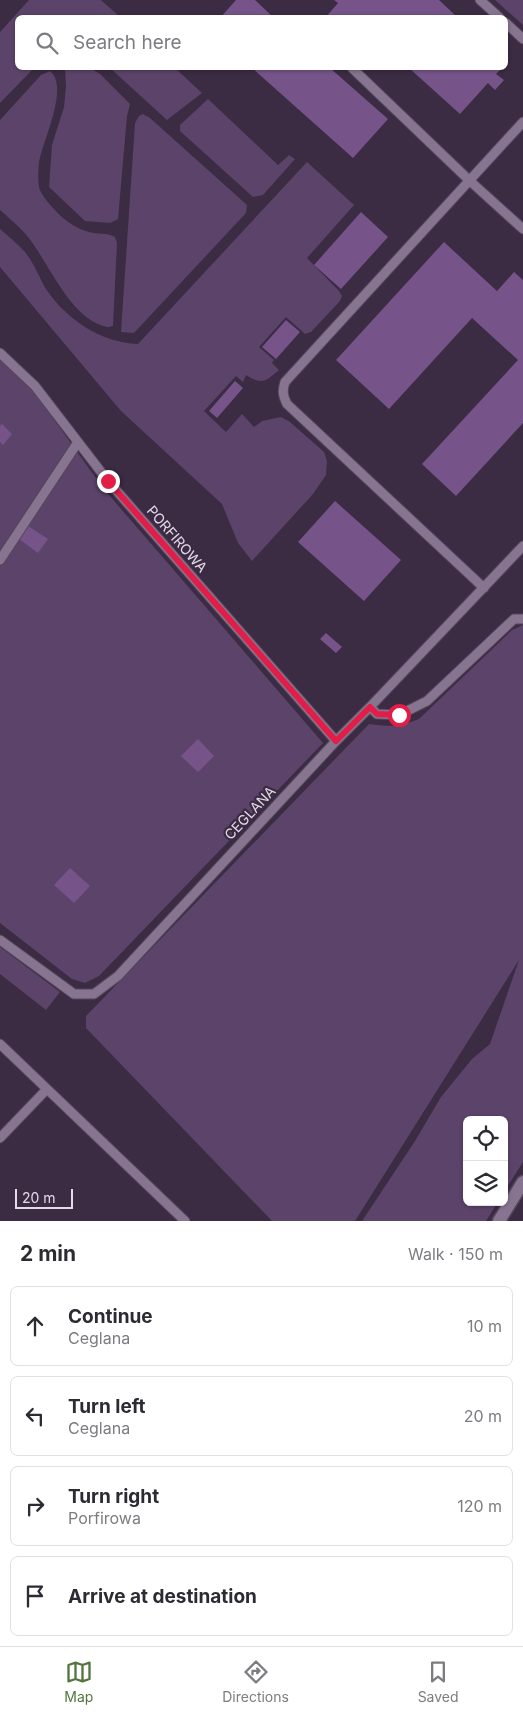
<!DOCTYPE html>
<meta charset="utf-8">
<style>
:root{--surface:#fff;--page:#f2f2f3;--text:#2b2b33;--muted:#7c7c81;--line:#e1e1e2;--accent:#54753d}
body{margin:0;font-family:Inter,sans-serif;background:var(--page);color:var(--text)}
.controls{position:absolute;right:15px;bottom:15px;display:grid;overflow:hidden;border-radius:8px;box-shadow:0 1px 4px #0004}
.controls button{width:45px;height:45px;display:grid;place-items:center;padding:0;border:0;border-bottom:1px solid var(--line);background:var(--surface);color:var(--text);font:25px sans-serif}
.scale{position:absolute;left:15px;bottom:12px;width:58px;box-sizing:border-box;padding-left:5px;border:2px solid #e4daea;border-top:0;font-size:14px;line-height:18px;white-space:nowrap;color:#e4daea;-webkit-text-stroke:4px #3b2b43;paint-order:stroke}
.stop{position:absolute;width:15px;height:15px;margin:-11px;border:4px solid #e11d48;border-radius:50%;background:#fff}
.stop.end{background:#e11d48;border-color:#fff;box-shadow:0 1px 5px #0008}
.list{margin:0;padding:0;list-style:none}
h2{display:flex;justify-content:space-between;align-items:center;height:65px;margin:0;padding:0 20px;font-size:21px}
h2 small{font-size:16px;font-weight:400;color:var(--muted)}
.list li{display:grid;grid-template-columns:32px 1fr auto;gap:15px;align-items:center;box-sizing:border-box;height:80px;margin:0 10px 10px;padding:0 10px;border:1px solid var(--line);border-radius:8px}
.list b{display:block;font-size:19px;white-space:nowrap}
.list p{margin:0;font-size:16px;white-space:nowrap;color:var(--muted)}
.list em{font-size:16px;font-style:normal;color:var(--muted)}
.icon{flex:none;width:28px;height:28px;fill:none;stroke:currentColor;stroke-width:2;stroke-linecap:round;stroke-linejoin:round}
.map{position:relative;flex:none;width:523px;height:1221px;overflow:hidden}
.search{position:absolute;background:var(--surface);box-shadow:0 1px 4px #0004;left:15px;right:15px;top:15px;height:55px;display:flex;align-items:center;gap:12px;box-sizing:border-box;padding:0 18px;border-radius:8px;color:var(--muted);font-size:19px}
.sheet{height:425px;background:var(--surface)}
nav{display:flex;justify-content:space-around;align-items:center;box-sizing:border-box;height:70px;border-top:1px solid var(--line);background:var(--surface);font-size:14px;color:var(--muted)}
nav a{display:grid;justify-items:center;gap:2px}
nav .on{color:var(--accent)}
.map>svg:first-child{display:block}
.green{fill:#5c436a}
.building{fill:#765489}
.lines{fill:none;stroke-linecap:round;stroke-linejoin:round}
.service-casing{stroke:#54475b;stroke-width:11}
.tertiary-casing{stroke:#54475b;stroke-width:15}
.service{stroke:#867490;stroke-width:9}
.tertiary{stroke:#867490;stroke-width:12}
.route{stroke:#e11d48;stroke-width:6}
.labels{text-anchor:middle;stroke-width:4.5;stroke-linejoin:round;paint-order:stroke}
.street-label{font-size:14px;fill:#e4daea;stroke:#3b2b43}
</style>
<div class="map">
<svg width="523" height="1221" viewBox="0 0 523 1221">
<rect width="100%" height="100%" fill="#3b2b43"/>
<path class="green" d="M29,0H101L120,17L18,18V68H34L0,103V32Z
M495,0H523V25Z
M65,68H90L100,74L130,104L127,116L118,219L110,223L85,221L49,187L52,145L64,107L66,86Z
M110,68H175L202,93L167,120Z
M50,71C70,87 42,142 39,163C38,170 38,180 39,187C40,193 49,204 54,209C63,219 76,229 89,232C98,235 107,232 115,237L117,243L113,326L108,327C71,321 49,263 28,237C20,227 9,218 0,210V120L41,75Z
M208,99L278,165L289,155L295,159L263,195L253,197L180,131V125Z
M143,114L150,118L247,205L246,213L134,333L121,332L135,123L139,116Z
M307,162L354,205L307,258L339,291L342,296L340,301L311,332L305,334L286,317L259,347L274,360L272,363L279,370C265,382 262,385 246,375L243,382L236,376L204,411L226,432L242,414L254,427L262,421L281,417L290,422L324,452L327,461L326,475L313,494L252,561L238,543L222,504L121,411L0,267V229C9,237 18,244 25,252C34,263 39,277 46,289C66,319 101,343 138,344Z
M0,357L33,390L103,488L323,743L99,976L85,983L72,979L0,923Z
M523,625V1162L504,1192V1120H467V1202H498L486,1221H362L415,1141L441,1097L472,1059L490,1044L519,960L355,1221H272L86,1028V1016L369,724C391,727 398,727 419,719L512,630Z
M0,947L60,992L46,1010L0,974Z"/>
<path class="building" d="M236,0H255L274,18H220Z
M334,0H439L458,18H325L338,3Z
M252,68H330L388,119L353,158Z
M409,68H502L496,74L504,80L495,90L488,83L460,114Z
M361,212L388,237L341,289L314,265Z
M444,242L497,291L514,272L523,280V423L456,496L422,464L518,360L472,318L389,409L336,360Z
M286,320L300,332L276,359L262,347Z
M235,381L243,388L217,418L209,411Z
M2,424L12,434L3,445L0,442V426Z
M335,501L401,560L364,601L298,542Z
M28,526L48,539L38,553L19,539Z
M326,633L342,647L336,653L320,639Z
M198,739L214,756L198,772L181,756Z
M70,868L90,886L74,903L54,885Z"/>
<g class="lines">
<g class="service-casing">
<path id="service" d="M480,0L500,18
M506,23L523,39
M352,68L470,181L523,229
M0,353L35,386L108,481L336,741
M0,560L78,442
M484,588L287,404C283,396 282,391 285,382L523,122
M370,707L523,546
M0,940L74,994H94L118,976L336,741L370,707L377,714L399,715L427,701L514,619H523
M0,1044L185,1221
M0,1138L47,1089"/>
</g>
<g class="tertiary-casing">
<path id="tertiary" d="M499,1221L523,1182"/>
</g>
<use href="#service" class="service"/>
<use href="#tertiary" class="tertiary"/>
</g>
<g class="lines">
<path class="route" d="M108,481L336,741L370,707L377,714L399,715"/>
</g>
<g class="labels">
<g class="street-label">
<text transform="translate(177 539) rotate(49)" y="5">PORFIROWA</text>
<text transform="translate(250 813) rotate(-47)" y="5">CEGLANA</text>
</g>
</g>
</svg>
<div class="controls">
<button><svg class="icon" aria-label="locate" viewBox="0 0 24 24"><circle cx="12" cy="12" r="6"/><path d="M12 2v4M12 18v4M2 12h4M18 12h4"/></svg></button>
<button><svg class="icon" aria-label="layers" viewBox="0 0 24 24"><path d="M12 4l9 5-9 5-9-5zM3 14l9 5 9-5"/></svg></button>
</div>
<div class="scale">20 m</div>
<div class="stop" style="left:399px;top:715px"></div>
<div class="stop end" style="left:108px;top:481px"></div>
<div class="search"><svg class="icon" aria-label="search" viewBox="0 0 24 24"><circle cx="10" cy="10" r="6"/><path d="M15 15l6 6"/></svg>Search here</div>
</div>
<section class="sheet">
<h2>2 min<small>Walk · 150 m</small></h2>
<ul class="list">
<li><svg class="icon" aria-label="ahead" viewBox="0 0 24 24"><path d="M12 20V5M6 11l6-6 6 6"/></svg><div><b>Continue</b><p>Ceglana</p></div><em>10 m</em></li>
<li><svg class="icon" aria-label="left" viewBox="0 0 24 24"><path d="M17 20v-9H6M10 6l-5 5 5 5"/></svg><div><b>Turn left</b><p>Ceglana</p></div><em>20 m</em></li>
<li><svg class="icon" aria-label="right" viewBox="0 0 24 24"><path d="M7 20v-9h11M14 6l5 5-5 5"/></svg><div><b>Turn right</b><p>Porfirowa</p></div><em>120 m</em></li>
<li><svg class="icon" aria-label="arrive" viewBox="0 0 24 24"><path d="M6 21V4h12l-3 4 3 4H6"/></svg><div><b>Arrive at destination</b></div></li>
</ul>
</section>
<nav>
<a class="on"><svg class="icon" aria-label="map" viewBox="0 0 24 24"><path d="M3 6l6-2 6 2 6-2v14l-6 2-6-2-6 2zM9 4v14M15 6v14"/></svg>Map</a>
<a><svg class="icon" aria-label="directions" viewBox="0 0 24 24"><path d="M12 3l9 9-9 9-9-9zM9 14v-3h6M13 9l2 2-2 2"/></svg>Directions</a>
<a><svg class="icon" aria-label="saved" viewBox="0 0 24 24"><path d="M7 4h10v16l-5-4-5 4z"/></svg>Saved</a>
</nav>
